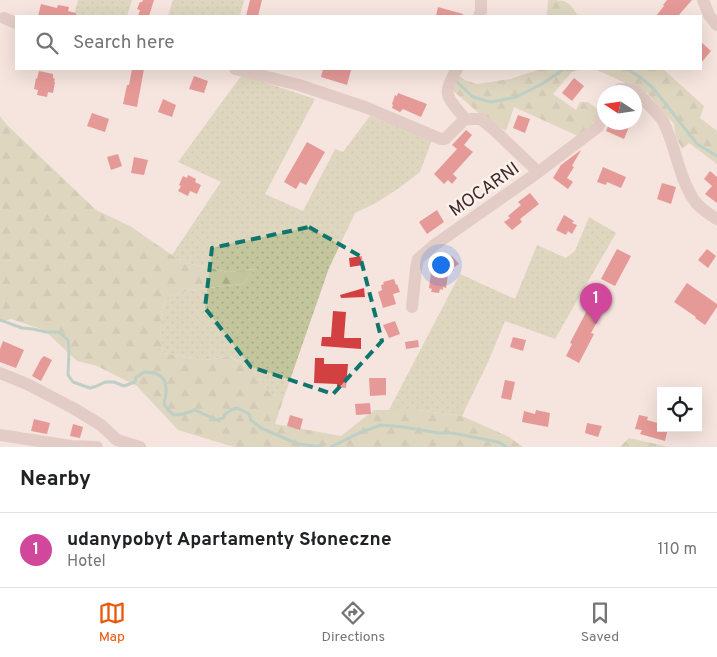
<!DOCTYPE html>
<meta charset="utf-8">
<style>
:root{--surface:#fff;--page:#f6f6f6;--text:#202124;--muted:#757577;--line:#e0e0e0;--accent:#ea580c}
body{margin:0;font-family:Overpass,sans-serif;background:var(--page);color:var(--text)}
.controls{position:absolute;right:15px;bottom:15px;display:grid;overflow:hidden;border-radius:0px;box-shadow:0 5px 20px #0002}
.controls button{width:45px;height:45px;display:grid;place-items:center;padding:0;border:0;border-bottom:1px solid var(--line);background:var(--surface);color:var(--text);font:25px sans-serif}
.compass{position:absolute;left:597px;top:85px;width:45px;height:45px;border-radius:50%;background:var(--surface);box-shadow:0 5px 20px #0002;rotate:282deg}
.you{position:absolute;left:440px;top:264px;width:18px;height:18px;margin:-12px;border:4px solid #fff;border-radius:50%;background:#1a73e8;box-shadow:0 0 0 8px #1a73e833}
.badge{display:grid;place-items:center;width:32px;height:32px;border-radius:50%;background:var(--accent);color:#fff;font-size:16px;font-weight:700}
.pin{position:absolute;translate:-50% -41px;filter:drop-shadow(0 1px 2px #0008)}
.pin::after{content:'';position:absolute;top:26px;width:18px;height:15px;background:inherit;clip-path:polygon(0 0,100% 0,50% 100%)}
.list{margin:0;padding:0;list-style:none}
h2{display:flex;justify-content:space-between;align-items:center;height:65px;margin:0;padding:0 20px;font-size:21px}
h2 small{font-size:16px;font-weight:400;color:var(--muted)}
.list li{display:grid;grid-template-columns:32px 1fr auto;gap:15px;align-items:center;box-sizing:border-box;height:75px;padding:0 20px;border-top:1px solid var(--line)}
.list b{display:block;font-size:19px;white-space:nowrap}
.list p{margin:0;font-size:16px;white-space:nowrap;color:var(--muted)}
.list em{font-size:16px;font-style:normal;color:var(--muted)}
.icon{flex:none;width:28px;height:28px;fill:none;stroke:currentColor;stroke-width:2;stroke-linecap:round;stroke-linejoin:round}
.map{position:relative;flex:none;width:717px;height:447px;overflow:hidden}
.search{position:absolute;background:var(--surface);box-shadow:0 5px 20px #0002;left:15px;right:15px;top:15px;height:55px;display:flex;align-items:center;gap:12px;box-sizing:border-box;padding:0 18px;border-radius:0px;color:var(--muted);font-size:19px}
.sheet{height:140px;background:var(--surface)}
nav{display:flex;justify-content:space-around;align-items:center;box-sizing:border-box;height:70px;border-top:1px solid var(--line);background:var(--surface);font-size:14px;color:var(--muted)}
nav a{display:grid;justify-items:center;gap:2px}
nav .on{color:var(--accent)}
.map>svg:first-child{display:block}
.grass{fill:url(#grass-dots)}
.forest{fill:url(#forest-firs)}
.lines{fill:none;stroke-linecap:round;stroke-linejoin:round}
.stream{stroke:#7ab5a9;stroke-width:3}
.building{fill:#d24041}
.minor{stroke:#cfb0a8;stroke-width:12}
.marked{fill:none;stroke:#0f766e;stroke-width:4;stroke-dasharray:10 6;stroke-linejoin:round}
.labels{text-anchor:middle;stroke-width:5;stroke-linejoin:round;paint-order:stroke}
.street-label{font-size:18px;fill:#3b2a29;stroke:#fcf0eb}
</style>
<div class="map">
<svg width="717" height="447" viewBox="0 0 717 447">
<defs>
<pattern id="grass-dots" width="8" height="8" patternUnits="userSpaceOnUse" patternTransform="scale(1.25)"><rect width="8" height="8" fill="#c3c69c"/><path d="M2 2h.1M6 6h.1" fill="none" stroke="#a8aa86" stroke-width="1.8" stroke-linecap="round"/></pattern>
<pattern id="forest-firs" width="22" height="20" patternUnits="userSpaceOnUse" patternTransform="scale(1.25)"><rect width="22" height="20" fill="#c3c69c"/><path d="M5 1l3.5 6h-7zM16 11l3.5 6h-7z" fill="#a8aa86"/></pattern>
</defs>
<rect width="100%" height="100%" fill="#f5e4de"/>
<path class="grass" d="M78,0H132L127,16H74Z
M173,0H244L240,16H168Z
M242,75L315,99L265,194L303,211L335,149L343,152L370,116L432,140L420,172L399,188L376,203L355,213L329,268L283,400L269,392L250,366L229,357L204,360L163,353L160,330L165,298L190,290L243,284L255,269L228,272L182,262L172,255L221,182L178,162Z
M589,217L616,233L555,339L505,321L488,362L462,416L417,410H389L460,274L515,299L537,245L566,258L575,251Z"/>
<path class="forest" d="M548,0C567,0 569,1 578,16H547Z
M541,69H582L572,72L553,94L576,110L580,102H588L600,111L591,126L578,136L514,107L506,131L480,114L451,89L458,75L465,80L477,84L510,79Z
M595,69H663L704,106L700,118L717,131V164L689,143L682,149L676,137L674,124L647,93Z
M0,116L6,124L96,210L130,226L182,262L228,272L255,269L243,284L190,290L165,298L160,330L163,353L204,360L228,357L250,366L269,392L283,400L275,424L341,436L374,410H417L462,416L509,437L523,447H234L178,430L137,386L97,366L77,361L44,330L11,319L0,322Z
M629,438L669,447H620Z"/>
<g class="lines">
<path class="stream" d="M627,69L640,77L654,89L697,144L717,156
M455,80L473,97L491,102L516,97L542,84L564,69
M0,320L22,328L33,329L46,332H59L68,340L69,350L68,375L73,382L90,388L97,386L105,382H114L124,386L135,382L136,377L140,375L144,372C167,372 169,385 164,404L168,410L174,415L183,414L195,410L219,421V419L224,418V415L231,410L237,408L249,414L251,420L261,428L298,444L321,447
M331,447L359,433L381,425L404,427L438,433H452L498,442L507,447"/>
</g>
<path class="building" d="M143,0H154L149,16H138L140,10L137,9L140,2H142Z
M250,0H262L258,16H246Z
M667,0H692L678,16H656L664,6L663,5Z
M41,4L57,8L58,5L69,7L68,11L76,13V16H38Z
M438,7L463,14V16H436Z
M701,42L711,51L701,63Z
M132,69H144L137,107L123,104L127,85H129Z
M323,69H346L351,70L347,85L321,77Z
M39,71L53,74V78L55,79L54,82H55L53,93L48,92L47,97L37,95L38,90L34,89L36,78L37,79Z
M194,76L208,81L204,93L189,89Z
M574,78L584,86L572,101L562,93Z
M398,93L427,104L421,117L403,109L400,112L392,108L393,105L392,104L395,95L397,96Z
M163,99L176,105L172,117L158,112Z
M92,113L109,119L105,132L87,126Z
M518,115L530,119L525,133L513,128Z
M610,122H631L624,139L606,131Z
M466,130L472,135L464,145L473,152L453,174L457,178L452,184L448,180L444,184L434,174L457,149L452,145Z
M307,142L325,152L306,185L300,182L296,189L284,182Z
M581,150L572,166L574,167L567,178L573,182L568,189L553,178L561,165Z
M118,154L122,166L111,170L107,157Z
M134,157L148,160L144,175L131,173Z
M603,167L626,177L621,188L607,182L606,185L597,182Z
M710,171L717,177V203L705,194L712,186L704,179Z
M188,175L196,179L195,182L201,185L197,194L190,191L188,196L178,191L181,186L179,185L183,176L187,178Z
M662,183L676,187L671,204L657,199Z
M530,193L539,204L520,219L522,222L512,230L504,222L510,218L508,216L521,205L518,202Z
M437,210L444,222L427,234L419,222Z
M564,215L574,221L572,223L577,225L572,234L568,231L566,235L556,230Z
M617,249L631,256L615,286L601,279Z
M707,249L716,256L708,268L698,260Z
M362,256L363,265L350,267L349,258Z
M452,256L459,264L453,268L454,270L448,275L446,288L443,287V290L440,289L439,293L431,292L432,289L429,288L431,273L428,268L431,267V265L436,261L440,265Z
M394,279L396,285L397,284L400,292L393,294L396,304L383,308L378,292L382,290L381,285L384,284L383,282Z
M687,283L717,304V307L705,325L695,318L696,317L674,302Z
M364,288L365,297L341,298L340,295Z
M594,297L607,303L591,333L594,334L579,363L566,356L572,344L570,343Z
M333,311L346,312L344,338H361V349L321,346L322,337H331Z
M395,321L400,334L389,338L383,325Z
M513,337L526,340L523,351L510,347Z
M418,340L419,347L406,349L405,342Z
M3,341L24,350L16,368L0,362V349Z
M44,356L52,360L41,381L32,376L41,359Z
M315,358H324V364H348L346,388L337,387V384L314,383Z
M369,378H386V395L370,396Z
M505,380L515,382L511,400L501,398Z
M370,403L371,414L356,415L355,404Z
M536,410L550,413L548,427L522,422L524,411L535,414Z
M290,415L303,419L300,430L287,426Z
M639,415L648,417L647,420L661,424V428H668L665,441L640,434L642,430L635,429Z
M34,419L50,423L47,434L31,431Z
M587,423L602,426L598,437L585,433Z
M73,424L83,427L80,438L70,436Z"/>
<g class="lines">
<path class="minor" d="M703,0L709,15L717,25
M479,16L481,11V0
M4,18L16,23
M235,69L299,85L365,107L441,139H445L465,119
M457,69C441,96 447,96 465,119H481L492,128L533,167L537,173
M617,92C619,88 621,89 626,89C636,90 642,97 648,104C653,109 659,115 663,121C676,146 678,176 694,200C699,208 709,214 717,219
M412,307L416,269L418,259L433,246L537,173L598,127L604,115
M0,373L27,384L73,408L101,425L117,440L140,447
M0,435L71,446L97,447"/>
</g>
<path d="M0 0H717V447H0ZM309,227L360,256L382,341L333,394L251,367L205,308L212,248Z" fill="#f5e4de" fill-opacity=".55" fill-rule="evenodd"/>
<path class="marked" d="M309,227L360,256L382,341L333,394L251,367L205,308L212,248Z"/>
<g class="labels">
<g class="street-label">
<text transform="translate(484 189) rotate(-35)" y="6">MOCARNI</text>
</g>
</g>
</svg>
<div class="controls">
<button><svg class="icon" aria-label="locate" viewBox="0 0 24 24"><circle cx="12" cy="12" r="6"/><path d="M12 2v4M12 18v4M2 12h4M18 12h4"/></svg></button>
</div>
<svg class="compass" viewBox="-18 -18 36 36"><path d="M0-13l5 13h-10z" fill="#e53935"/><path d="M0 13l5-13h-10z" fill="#757577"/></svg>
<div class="you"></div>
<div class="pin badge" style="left:596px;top:324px;background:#d1479c">1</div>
<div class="search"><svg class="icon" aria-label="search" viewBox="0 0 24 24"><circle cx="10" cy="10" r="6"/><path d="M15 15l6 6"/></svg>Search here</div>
</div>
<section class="sheet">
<h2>Nearby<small></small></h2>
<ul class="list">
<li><span class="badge" style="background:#d1479c">1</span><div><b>udanypobyt Apartamenty Słoneczne</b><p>Hotel</p></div><em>110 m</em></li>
</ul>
</section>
<nav>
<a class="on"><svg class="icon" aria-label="map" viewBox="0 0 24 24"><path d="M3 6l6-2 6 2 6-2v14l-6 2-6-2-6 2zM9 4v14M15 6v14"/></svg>Map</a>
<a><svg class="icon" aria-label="directions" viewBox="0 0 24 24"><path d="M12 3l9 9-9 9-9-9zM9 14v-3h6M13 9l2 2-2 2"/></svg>Directions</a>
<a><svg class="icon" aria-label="saved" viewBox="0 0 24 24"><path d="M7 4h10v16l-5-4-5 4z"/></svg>Saved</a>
</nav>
